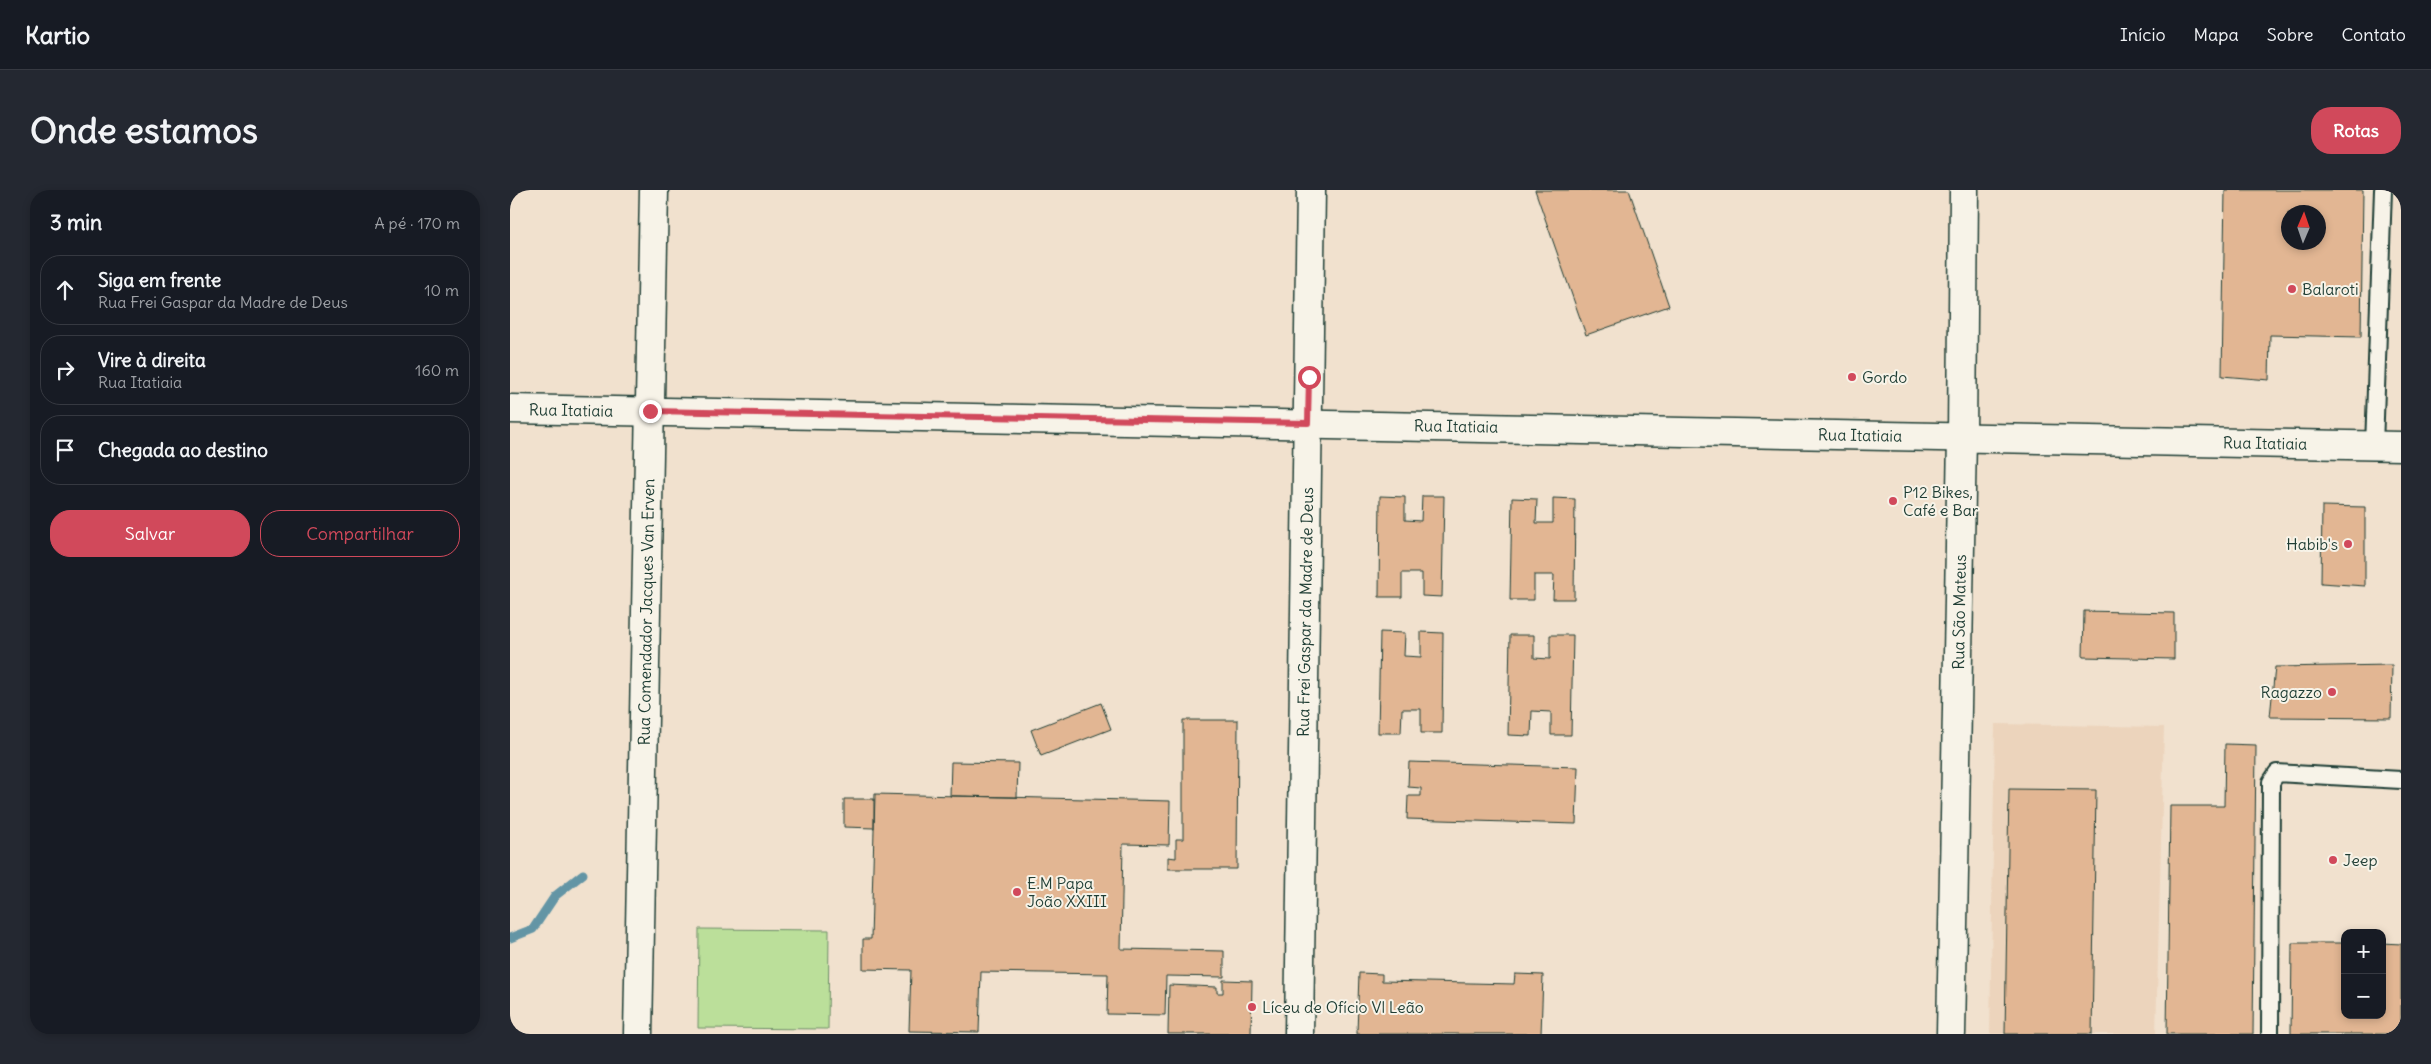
<!DOCTYPE html>
<html lang="pt">
<meta charset="utf-8">
<style>
:root{--surface:#171b24;--page:#242831;--text:#f1f3f6;--muted:#9ea1a6;--line:#363941;--accent:#d1495b}
body{margin:0;font-family:Delius,sans-serif;background:var(--page);color:var(--text)}
.controls{position:absolute;right:15px;bottom:15px;display:grid;overflow:hidden;border-radius:10px;box-shadow:0 2px 8px #0003}
.controls button{width:45px;height:45px;display:grid;place-items:center;padding:0;border:0;border-bottom:1px solid var(--line);background:var(--surface);color:var(--text);font:25px sans-serif}
.compass{position:absolute;left:1771px;top:15px;width:45px;height:45px;border-radius:50%;background:var(--surface);box-shadow:0 2px 8px #0003;rotate:2deg}
.stop{position:absolute;width:15px;height:15px;margin:-11px;border:4px solid #d1495b;border-radius:50%;background:#fff}
.stop.end{background:#d1495b;border-color:#fff;box-shadow:0 1px 5px #0008}
.list{margin:0;padding:0;list-style:none}
h2{display:flex;justify-content:space-between;align-items:center;height:65px;margin:0;padding:0 20px;font-size:21px}
h2 small{font-size:16px;font-weight:400;color:var(--muted)}
.list li{display:grid;grid-template-columns:32px 1fr auto;gap:15px;align-items:center;box-sizing:border-box;height:70px;margin:0 10px 10px;padding:0 10px;border:1px solid var(--line);border-radius:20px}
.list b{display:block;font-size:19px;white-space:nowrap}
.list p{margin:0;font-size:16px;white-space:nowrap;color:var(--muted)}
.list em{font-size:16px;font-style:normal;color:var(--muted)}
.actions{display:flex;gap:10px;padding:15px 20px}
.actions a{flex:1;padding:11px 0;border:1px solid var(--accent);border-radius:20px;text-align:center;font-size:18px;color:var(--accent)}
.actions .main{background:var(--accent);color:#fff}
.icon{flex:none;width:28px;height:28px;fill:none;stroke:currentColor;stroke-width:2;stroke-linecap:round;stroke-linejoin:round}
.map{position:relative;flex:none;width:1891px;height:844px;overflow:hidden;border-radius:20px}
header{display:flex;align-items:center;gap:30px;box-sizing:border-box;height:70px;padding:0 25px;background:var(--surface);border-bottom:1px solid var(--line)}
header strong{font-size:24px}
nav{display:flex;gap:28px;margin-inline-start:auto;font-size:18px}
.intro{display:flex;align-items:center;justify-content:space-between;box-sizing:border-box;height:120px;padding:0 30px}
h1{margin:0;font-size:35px}
.button{padding:12px 22px;border-radius:20px;background:var(--accent);color:#fff;font-size:18px;font-weight:700}
main{display:flex;gap:30px;padding:0 30px}
aside{flex:1;background:var(--surface);border-radius:20px;box-shadow:0 2px 8px #0003}
.map>svg:first-child{display:block}
.built{fill:#ecd4bc}
.green{fill:#bbdf9a;stroke:#6d8e67}
.lines{fill:none;stroke-linecap:round;stroke-linejoin:round}
.stream{stroke:#6395a5;stroke-width:9}
.building{fill:#e2b693;stroke:#1f3d34;fill-rule:evenodd}
.service-casing{stroke:#1f3d34;stroke-width:20}
.minor-casing{stroke:#1f3d34;stroke-width:31}
.secondary-casing{stroke:#1f3d34;stroke-width:31}
.service{stroke:#f7f3e8;stroke-width:16}
.minor{stroke:#f7f3e8;stroke-width:28}
.secondary{stroke:#f7f3e8;stroke-width:28}
.route{stroke:#d1495b;stroke-width:6}
.poi-dot{fill:#d1495b;stroke:#f7f3e8;stroke-width:2}
.labels{text-anchor:middle;stroke-width:4;stroke-linejoin:round;paint-order:stroke}
.poi-label{font-size:16px;fill:#1f3d34;stroke:#f7f3e8;text-anchor:start}
.street-label{font-size:16px;fill:#1f3d34;stroke:#f7f3e8}
</style>
<header>
<strong>Kartio</strong>
<nav><a>Início</a><a>Mapa</a><a>Sobre</a><a>Contato</a></nav>
</header>
<div class="intro"><h1>Onde estamos</h1><a class="button">Rotas</a></div>
<main>
<aside>
<h2>3 min<small>A pé · 170 m</small></h2>
<ul class="list">
<li><svg class="icon" aria-label="ahead" viewBox="0 0 24 24"><path d="M12 20V5M6 11l6-6 6 6"/></svg><div><b>Siga em frente</b><p>Rua Frei Gaspar da Madre de Deus</p></div><em>10 m</em></li>
<li><svg class="icon" aria-label="right" viewBox="0 0 24 24"><path d="M7 20v-9h11M14 6l5 5-5 5"/></svg><div><b>Vire à direita</b><p>Rua Itatiaia</p></div><em>160 m</em></li>
<li><svg class="icon" aria-label="arrive" viewBox="0 0 24 24"><path d="M6 21V4h12l-3 4 3 4H6"/></svg><div><b>Chegada ao destino</b></div></li>
</ul>
<div class="actions"><a class="main">Salvar</a><a>Compartilhar</a></div>
</aside>
<div class="map">
<svg width="1891" height="844" viewBox="0 0 1891 844">
<rect width="100%" height="100%" fill="#f1e1ce"/>
<filter id="ink" filterUnits="userSpaceOnUse"><feTurbulence type="fractalNoise" baseFrequency=".02" numOctaves="2"/><feDisplacementMap in="SourceGraphic" scale="10" xChannelSelector="R" yChannelSelector="G"/><feConvolveMatrix kernelMatrix="1 2 1 2 8 2 1 2 1" color-interpolation-filters="sRGB"/></filter>
<g filter="url(#ink)">
<path class="built" d="M1485,534L1654,537L1646,844H1480Z"/>
<path class="green" d="M189,739L319,740L318,839L188,838Z"/>
<g class="lines">
<path class="stream" d="M0,748L23,739L45,706L73,684"/>
</g>
<path class="building" d="M1025,0H1119L1159,116L1076,145Z
M1715,0H1853L1851,147L1760,145L1759,190L1712,186ZM1778,22H1808V52H1778Z
M870,306L895,307V330L911,331L912,306H934L932,407L912,406V383H892V407H869Z
M1002,308L1027,309L1026,333H1043V308L1065,309L1064,409H1043L1044,385H1024V410H1000Z
M1812,316L1855,317V396L1811,393Z
M1574,421L1664,423V469L1573,467Z
M870,442L895,443L894,466L911,467V442L933,443L932,543H911V519H892L891,543H868Z
M1000,445H1024V468L1040,469V445H1063L1061,545H1041V522L1022,521L1021,546L998,545Z
M1882,475L1881,528L1760,527L1765,477Z
M591,513L601,539L531,566L521,540Z
M673,530H728L727,679H658V667L666,668V649H673Z
M1715,554L1746,555L1743,844H1657L1660,616H1714Z
M441,572L508,573L507,607L440,606Z
M899,572L1068,577L1066,634L897,629L898,606H911V598L898,597Z
M1499,599L1586,600L1582,844H1495Z
M365,604L660,611L659,655L613,654L611,759L714,761V787L656,786L655,825L597,824L598,784L471,782L469,842L399,841L401,780L353,779V749H361Z
M334,609H364V638L334,637Z
M1782,753H1835V825H1872V753L1891,754V844H1781Z
M849,783L872,784V791L1004,794L1005,784L1033,785L1031,844H847Z
M713,790L742,791L741,844H658L659,795L707,797V803H713Z"/>
<g class="lines">
<g class="service-casing">
<path id="service" d="M1864,256L1873,0
M1760,844L1761,592L1767,583L1891,590"/>
</g>
<g class="minor-casing">
<path id="minor" d="M128,844L144,0
M789,844L801,0
M1441,844L1452,247L1454,0"/>
</g>
<g class="secondary-casing">
<path id="secondary" d="M0,219L1891,256"/>
</g>
<use href="#service" class="service"/>
<use href="#minor" class="minor"/>
<use href="#secondary" class="secondary"/>
</g>
</g>
<g class="lines" filter="url(#ink)">
<path class="route" d="M140,221L798,233L799,187"/>
</g>
<g class="poi-dot">
<circle cx="1782" cy="99" r="5"/>
<circle cx="1342" cy="187" r="5"/>
<circle cx="1383" cy="311" r="5"/>
<circle cx="1838" cy="354" r="5"/>
<circle cx="1822" cy="502" r="5"/>
<circle cx="1823" cy="670" r="5"/>
<circle cx="507" cy="702" r="5"/>
<circle cx="742" cy="817" r="5"/>
</g>
<g class="labels">
<g class="poi-label">
<text x="1792" y="105">Balaroti</text>
<text x="1352" y="193">Gordo</text>
<text x="1393" y="308">P12 Bikes,<tspan x="1393" dy="18">Café e Bar</tspan></text>
<text x="1828" y="360" text-anchor="end">Habib's</text>
<text x="1812" y="508" text-anchor="end">Ragazzo</text>
<text x="1833" y="676">Jeep</text>
<text x="517" y="699">E.M Papa<tspan x="517" dy="18">João XXIII</tspan></text>
<text x="752" y="823">Líceu de Ofício Vl Leão</text>
</g>
<g class="street-label">
<text transform="translate(61 220) rotate(1)" y="6">Rua Itatiaia</text>
<text transform="translate(946 236) rotate(1)" y="6">Rua Itatiaia</text>
<text transform="translate(1350 245) rotate(1)" y="6">Rua Itatiaia</text>
<text transform="translate(1755 253) rotate(1)" y="6">Rua Itatiaia</text>
<text transform="translate(136 422) rotate(-89)" y="6">Rua Comendador Jacques Van Erven</text>
<text transform="translate(795 422) rotate(-89)" y="6">Rua Frei Gaspar da Madre de Deus</text>
<text transform="translate(1449 422) rotate(-89)" y="6">Rua São Mateus</text>
</g>
</g>
</svg>
<div class="controls">
<button>+</button>
<button>−</button>
</div>
<svg class="compass" viewBox="-18 -18 36 36"><path d="M0-13l5 13h-10z" fill="#e53935"/><path d="M0 13l5-13h-10z" fill="#9ea1a6"/></svg>
<div class="stop" style="left:799px;top:187px"></div>
<div class="stop end" style="left:140px;top:221px"></div>
</div>
</main>
